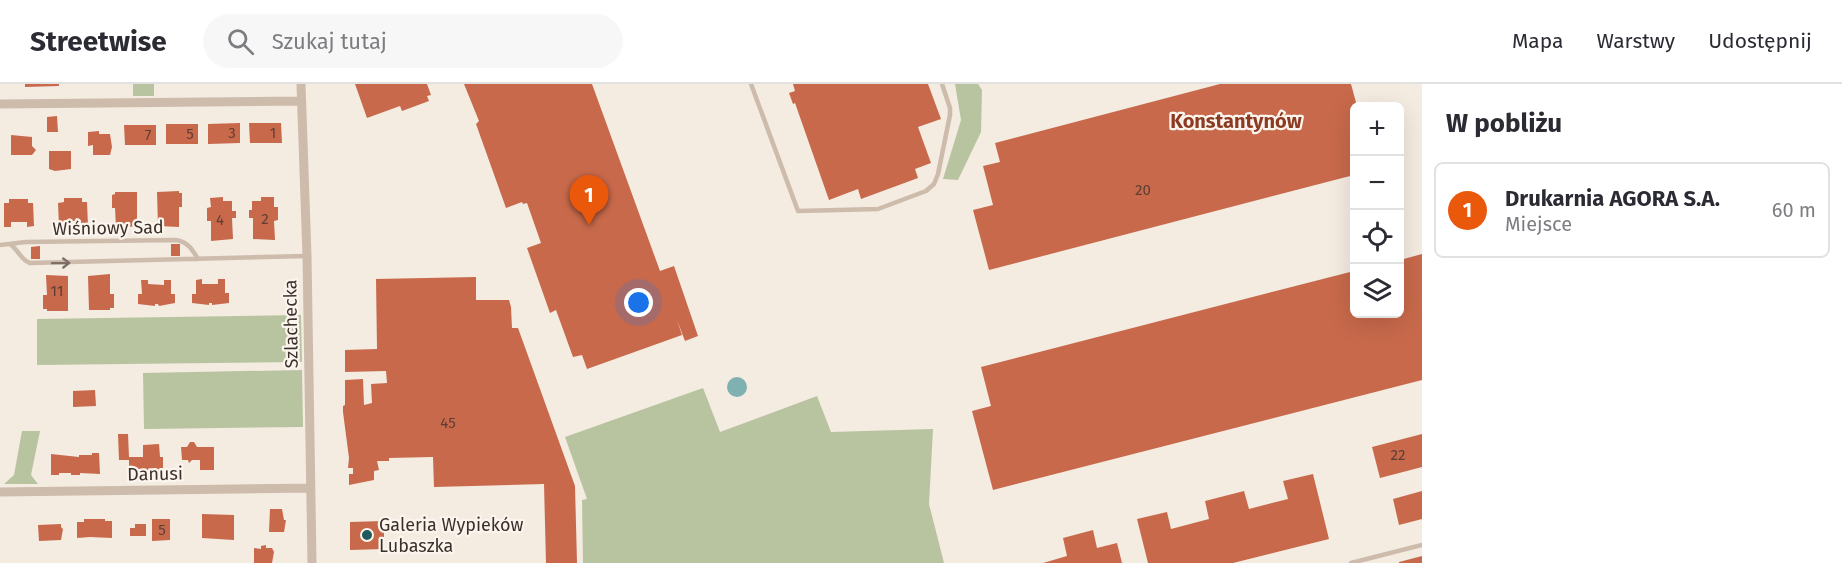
<!DOCTYPE html>
<html lang="pl">
<meta charset="utf-8">
<style>
:root{--surface:#fff;--page:#f7f7f7;--text:#2b2b33;--muted:#7c7c81;--line:#e1e1e2;--accent:#ea580c}
body{margin:0;font-family:"Fira Sans",sans-serif;background:var(--page);color:var(--text)}
.controls{position:absolute;right:18px;top:18px;display:grid;overflow:hidden;border-radius:9px;box-shadow:0 6px 24px #0002}
.controls button{width:54px;height:54px;display:grid;place-items:center;padding:0;border:0;border-bottom:2px solid var(--line);background:var(--surface);color:var(--text);font:30px sans-serif}
.you{position:absolute;left:639px;top:219px;width:21px;height:21px;margin:-15px;border:4px solid #fff;border-radius:50%;background:#1a73e8;box-shadow:0 0 0 9px #1a73e833}
.badge{display:grid;place-items:center;width:39px;height:39px;border-radius:50%;background:var(--accent);color:#fff;font-size:20px;font-weight:700}
.pin{position:absolute;translate:-50% -50px;filter:drop-shadow(0 2px 3px #0008)}
.pin::after{content:'';position:absolute;top:32px;width:21px;height:18px;background:inherit;clip-path:polygon(0 0,100% 0,50% 100%)}
.list{margin:0;padding:0;list-style:none}
h2{display:flex;justify-content:space-between;align-items:center;height:78px;margin:0;padding:0 24px;font-size:26px}
h2 small{font-size:20px;font-weight:400;color:var(--muted)}
.list li{display:grid;grid-template-columns:39px 1fr auto;gap:18px;align-items:center;box-sizing:border-box;height:96px;margin:0 12px 12px;padding:0 12px;border:2px solid var(--line);border-radius:9px}
.list b{display:block;font-size:22px;white-space:nowrap}
.list p{margin:0;font-size:20px;white-space:nowrap;color:var(--muted)}
.list em{font-size:20px;font-style:normal;color:var(--muted)}
.icon{flex:none;width:33px;height:33px;fill:none;stroke:currentColor;stroke-width:2;stroke-linecap:round;stroke-linejoin:round}
.map{position:relative;flex:none;width:1422px;height:479px;overflow:hidden}
header{display:flex;align-items:center;gap:36px;box-sizing:border-box;height:84px;padding:0 30px;background:var(--surface);border-bottom:2px solid var(--line)}
header strong{font-size:28px}
nav{display:flex;gap:33px;margin-inline-start:auto;font-size:21px}
.search{width:420px;height:54px;background:var(--page);display:flex;align-items:center;gap:15px;box-sizing:border-box;padding:0 21px;border-radius:33px;color:var(--muted);font-size:22px}
main{display:flex}
aside{flex:1;background:var(--surface)}
.map>svg:first-child{display:block}
.green{fill:#b8c4a0}
.water{fill:#7fb0b2}
.building{fill:#c8694b}
.lines{fill:none;stroke-linecap:round;stroke-linejoin:round}
.lane{stroke:#cdbbac;stroke-width:4.5}
.street{stroke:#cdbbac;stroke-width:9}
.oneway{stroke:#7d6f65}
.poi-dot{fill:#1f5a5e;stroke:#fbf5ee;stroke-width:2}
.labels{text-anchor:middle;stroke-width:4.5;stroke-linejoin:round;paint-order:stroke}
.number-label{font-size:15px;fill:#5e3e33}
.street-label{font-size:18px;fill:#3b302b;stroke:#fbf5ee}
.poi-label{font-size:18px;fill:#3b302b;stroke:#fbf5ee;text-anchor:start}
.neighbourhood-label{font-size:20px;font-weight:bold;fill:#8c3b22;stroke:#fbf5ee}
</style>
<header>
<strong>Streetwise</strong>
<div class="search"><svg class="icon" aria-label="search" viewBox="0 0 24 24"><circle cx="10" cy="10" r="6"/><path d="M15 15l6 6"/></svg>Szukaj tutaj</div>
<nav><a>Mapa</a><a>Warstwy</a><a>Udostępnij</a></nav>
</header>
<main>
<div class="map">
<svg width="1422" height="479" viewBox="0 0 1422 479">
<rect width="100%" height="100%" fill="#f4ebe1"/>
<path class="green" d="M133,0H154V12H133Z
M955,0H978L982,6L981,48L958,96L943,95L961,36Z
M301,231L302,278L37,281V235Z
M302,286L303,343L144,345L143,289Z
M703,304L720,348L817,312L831,348L933,345L929,420L944,479H583L582,416L587,415L565,353Z
M22,347H40L31,391L38,400H4L14,391Z"/>
<path class="water" d="M727 303a10 10 0 1 1 20 0a10 10 0 1 1-20 0Z"/>
<path class="building" d="M25,0H59V2L25,3Z
M355,0H427L431,11L427,12L429,17L402,27L400,22L367,34Z
M464,0H592L660,187L674,182L698,252L685,257L677,236L682,251L587,285L582,271L573,273L556,226L550,229L527,164L541,159L527,119L523,120L522,118L506,124L476,40L479,37Z
M793,0H928L941,35L918,43L931,79L915,85L918,94L861,115L858,105L829,116L795,19L793,20L789,9L795,7Z
M1220,0H1351L1357,22H1354V91L989,186L973,126L993,121L983,82L1000,78L995,59Z
M57,32L58,48H47V33Z
M240,39V59L208,60V40Z
M249,39H281L282,59H250Z
M166,40H198V60H166Z
M124,41H156V61H125Z
M99,47V50H110L112,63L110,71H93V61L88,62V48Z
M11,51L32,53V62L36,66L32,71H11Z
M49,67H71V85L55,87L49,85Z
M179,107V109H182V123H179V143L158,142L157,108Z
M115,108H137V142L116,144L115,124H112V111L115,110Z
M223,113V117H232V127H236V134H232L233,155L211,157V137H207V124L211,123L210,114Z
M261,113H274V123H278V136L274,137L275,156L253,155V134H249V126H252V117H261Z
M64,114H82V118H87L88,142H81V137H65V142H59L58,119L64,118Z
M9,115H28V119H33L34,142L27,143V138H11V143H4V119H9Z
M171,160H180V172H171Z
M40,162V175H31V163Z
M1422,170V296L993,406L972,327L991,322L981,283L1354,187V230H1400V176Z
M110,190V210H114V224H110V226H89L88,192Z
M46,191L68,192V227H47V225H43V211H47Z
M476,193V216H509L511,223L512,244H518L575,402L577,479H546L544,400L434,403L433,373L389,374V377H377L379,386L374,387V396L349,401V390H353V384H348L349,374L343,328V322L345,321V296L363,295L364,321L372,319L371,300L387,299L386,287L345,288V266L377,265L376,195Z
M202,195V200H218V195H225V209H229V219L212,221V219H209V221L192,219V210H196V196Z
M141,196H148V200L164,201V196H171V210H175V219L159,222L158,220H155V222L138,220V210H142Z
M95,306L96,322L73,323V307Z
M118,350H128L129,373H143V361L159,360L160,373H163V384H160V390H146V385H129V376H119Z
M1422,350V383L1380,394L1372,363Z
M190,358H194L197,363H214V386H200V376H192L189,379L188,376H182L181,363H187Z
M92,369H99L100,390L80,389V391H71V389H59V391H51V370L79,373V371H92Z
M1313,390L1329,455L1233,479H1148L1137,435L1167,428L1171,445L1209,435L1205,417L1244,407L1249,425L1288,415L1283,397Z
M1422,407V435L1399,441L1393,415Z
M270,425H282L284,436H286L284,448H269Z
M202,430L234,431V456L202,454Z
M84,435H105V437H112V454L90,453L77,454V438H84Z
M152,435H170V456L152,457Z
M384,437V465L350,466V438Z
M61,440V443L63,445L61,456L39,457L38,441Z
M135,440H146V452H130V444H135Z
M1093,446L1097,464L1117,459L1122,479H1043L1067,472L1063,454Z
M266,461V464H272L274,468L272,479H254V464L261,465V462Z
M1422,472V479H1399V478Z"/>
<g class="lines">
<path class="lane" d="M751,0L798,127L878,125L926,107L934,100L938,90L950,31V24L942,0
M0,161L26,158L176,156C188,158 192,165 198,175
M11,161C19,167 21,176 30,179L307,172
M1351,479L1422,461"/>
<path class="street" d="M301,0L307,172L312,479
M0,20L301,17
M0,408L310,404"/>
</g>
<defs><path id="oneway-shaft" d="M-6 0H5M1.5-3L5.5 0L1.5 3" fill="none" stroke-width="1.6" stroke-linecap="round" stroke-linejoin="round" transform="scale(1.5)"/></defs>
<use class="oneway" href="#oneway-shaft" transform="translate(61 179) rotate(-1)"/>
<circle class="poi-dot" cx="367" cy="451" r="6"/>
<g class="labels">
<g class="number-label">
<text x="232" y="54">3</text>
<text x="273" y="54">1</text>
<text x="190" y="55">5</text>
<text x="148" y="56">7</text>
<text x="1143" y="111">20</text>
<text x="265" y="140">2</text>
<text x="220" y="141">4</text>
<text x="57" y="212">11</text>
<text x="448" y="344">45</text>
<text x="1398" y="376">22</text>
<text x="162" y="451">5</text>
</g>
<g class="street-label">
<text transform="translate(108 144) rotate(-1)" y="6">Wiśniowy Sad</text>
<text transform="translate(291 240) rotate(-91)" y="6">Szlachecka</text>
<text transform="translate(155 390) rotate(-1)" y="6">Danusi</text>
</g>
<g class="poi-label">
<text x="379" y="447">Galeria Wypieków<tspan x="379" dy="21">Lubaszka</tspan></text>
</g>
<g class="neighbourhood-label">
<text x="1236" y="44">Konstantynów</text>
</g>
</g>
</svg>
<div class="controls">
<button>+</button>
<button>−</button>
<button><svg class="icon" aria-label="locate" viewBox="0 0 24 24"><circle cx="12" cy="12" r="6"/><path d="M12 2v4M12 18v4M2 12h4M18 12h4"/></svg></button>
<button><svg class="icon" aria-label="layers" viewBox="0 0 24 24"><path d="M12 4l9 5-9 5-9-5zM3 14l9 5 9-5"/></svg></button>
</div>
<div class="you"></div>
<div class="pin badge" style="left:589px;top:141px">1</div>
</div>
<aside>
<h2>W pobliżu<small></small></h2>
<ul class="list">
<li><span class="badge">1</span><div><b>Drukarnia AGORA S.A.</b><p>Miejsce</p></div><em>60 m</em></li>
</ul>
</aside>
</main>
